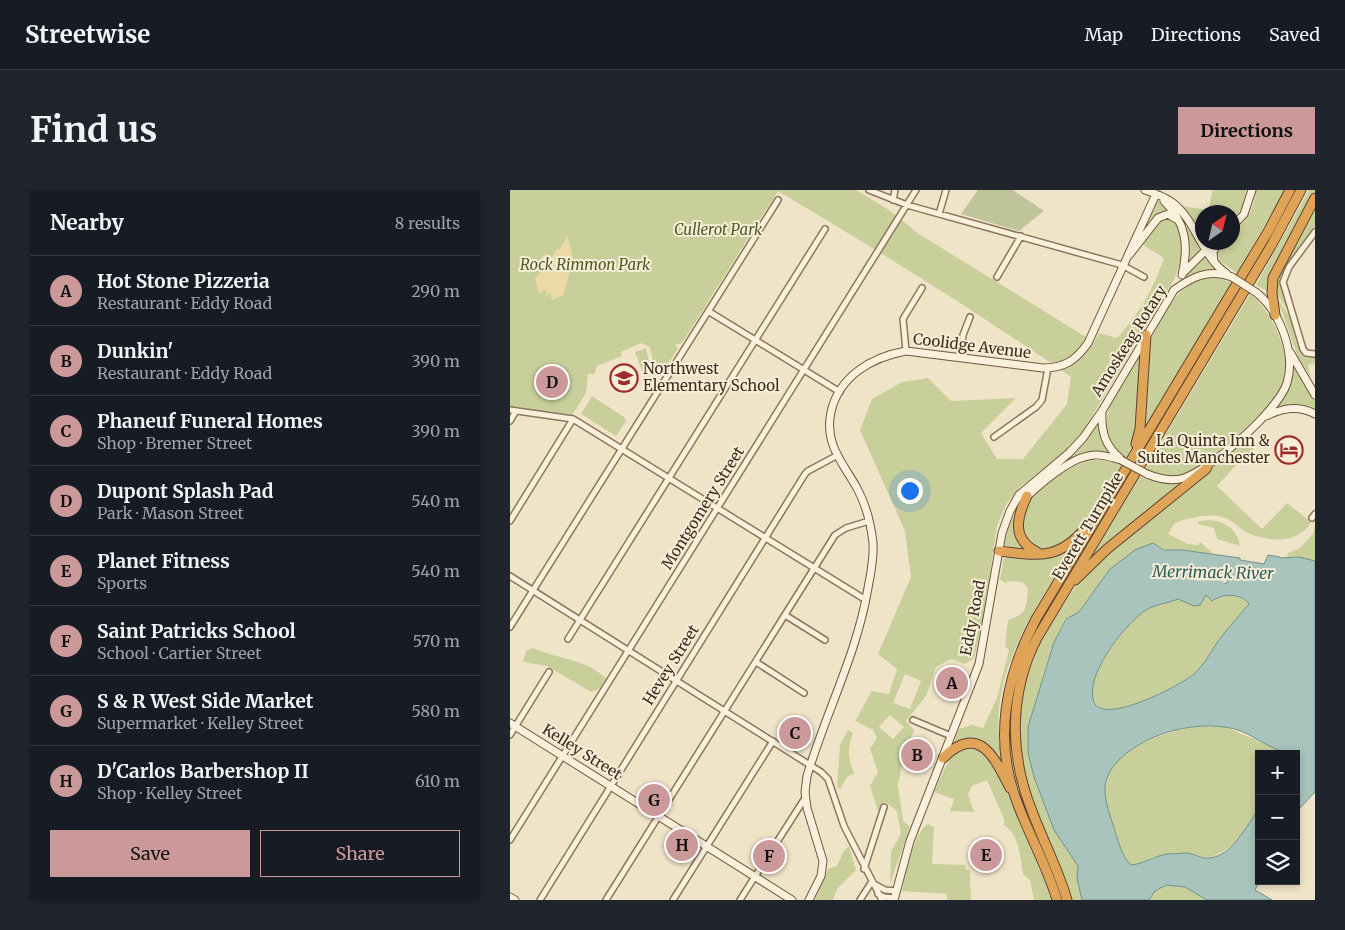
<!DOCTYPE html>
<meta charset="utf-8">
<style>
:root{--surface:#171b24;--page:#20242c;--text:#f1f3f6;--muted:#9ea1a6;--line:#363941;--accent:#cc999b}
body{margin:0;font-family:Merriweather,serif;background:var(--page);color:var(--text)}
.controls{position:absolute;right:15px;bottom:15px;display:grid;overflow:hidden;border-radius:0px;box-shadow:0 2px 8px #0003}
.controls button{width:45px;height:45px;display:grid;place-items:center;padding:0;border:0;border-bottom:1px solid var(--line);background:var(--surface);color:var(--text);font:25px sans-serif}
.compass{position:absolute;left:685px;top:15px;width:45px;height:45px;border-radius:50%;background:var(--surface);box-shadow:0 2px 8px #0003;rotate:34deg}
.you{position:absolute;left:399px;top:300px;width:18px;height:18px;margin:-12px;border:4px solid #fff;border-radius:50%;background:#1a73e8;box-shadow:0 0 0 8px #1a73e833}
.badge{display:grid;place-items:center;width:32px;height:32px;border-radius:50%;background:var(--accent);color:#111;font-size:16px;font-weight:700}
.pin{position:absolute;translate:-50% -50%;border:2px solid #fff;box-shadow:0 1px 5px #0006}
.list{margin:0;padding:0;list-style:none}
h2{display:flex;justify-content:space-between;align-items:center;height:65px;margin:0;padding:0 20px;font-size:21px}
h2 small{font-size:16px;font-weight:400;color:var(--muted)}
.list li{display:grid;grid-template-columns:32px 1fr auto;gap:15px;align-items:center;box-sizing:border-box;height:70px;padding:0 20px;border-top:1px solid var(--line)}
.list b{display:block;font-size:19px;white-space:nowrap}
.list p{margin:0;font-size:16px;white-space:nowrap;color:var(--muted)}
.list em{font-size:16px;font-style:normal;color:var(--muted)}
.actions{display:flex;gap:10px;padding:15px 20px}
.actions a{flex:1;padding:11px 0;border:1px solid var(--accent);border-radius:0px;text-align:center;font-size:18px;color:var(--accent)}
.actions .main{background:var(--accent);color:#111}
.icon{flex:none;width:28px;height:28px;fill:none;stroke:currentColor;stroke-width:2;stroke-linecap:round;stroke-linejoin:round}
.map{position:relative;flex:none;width:805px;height:710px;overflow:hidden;border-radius:0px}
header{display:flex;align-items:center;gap:30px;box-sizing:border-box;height:70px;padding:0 25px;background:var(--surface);border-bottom:1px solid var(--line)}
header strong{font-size:24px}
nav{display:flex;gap:28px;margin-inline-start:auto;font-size:18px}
.intro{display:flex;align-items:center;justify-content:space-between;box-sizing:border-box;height:120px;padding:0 30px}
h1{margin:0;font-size:35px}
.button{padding:12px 22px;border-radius:0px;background:var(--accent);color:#111;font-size:18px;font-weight:700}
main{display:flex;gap:30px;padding:0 30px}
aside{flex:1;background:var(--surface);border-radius:0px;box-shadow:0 2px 8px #0003}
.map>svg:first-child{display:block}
.green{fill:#c9cf9b;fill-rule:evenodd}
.sand{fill:#ecd9a5}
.cemetery{fill:#bfc49a}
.water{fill:#a9c4bc;stroke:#6f938a;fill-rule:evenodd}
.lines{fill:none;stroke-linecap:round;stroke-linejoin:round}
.river{stroke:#a9c4bc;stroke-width:9}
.street-casing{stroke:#8d765c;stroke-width:8}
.secondary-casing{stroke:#6f573f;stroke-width:9}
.highway-casing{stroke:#5b4430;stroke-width:11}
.street{stroke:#faf1dc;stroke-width:5}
.secondary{stroke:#faf1dc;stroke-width:7}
.highway{stroke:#e0a458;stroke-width:9}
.secondary-bridge-casing{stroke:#6f573f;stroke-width:9;stroke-linecap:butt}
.secondary-bridge{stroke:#faf1dc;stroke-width:7}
.labels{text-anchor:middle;stroke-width:4;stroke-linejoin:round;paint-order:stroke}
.park-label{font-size:15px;font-style:italic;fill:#4d5a26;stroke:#f7eed8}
.street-label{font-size:15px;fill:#3d2e20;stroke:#f7eed8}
.poi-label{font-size:15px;fill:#3d2e20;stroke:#f7eed8;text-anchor:start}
.water-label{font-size:16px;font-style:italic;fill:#2f5d5a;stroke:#f7eed8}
</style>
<header>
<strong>Streetwise</strong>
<nav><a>Map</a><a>Directions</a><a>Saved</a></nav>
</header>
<div class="intro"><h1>Find us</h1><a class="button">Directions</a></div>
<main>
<aside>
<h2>Nearby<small>8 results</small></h2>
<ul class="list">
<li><span class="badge">A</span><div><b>Hot Stone Pizzeria</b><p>Restaurant · Eddy Road</p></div><em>290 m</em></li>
<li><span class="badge">B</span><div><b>Dunkin'</b><p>Restaurant · Eddy Road</p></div><em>390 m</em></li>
<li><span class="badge">C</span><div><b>Phaneuf Funeral Homes</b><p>Shop · Bremer Street</p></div><em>390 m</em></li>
<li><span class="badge">D</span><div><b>Dupont Splash Pad</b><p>Park · Mason Street</p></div><em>540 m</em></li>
<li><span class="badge">E</span><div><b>Planet Fitness</b><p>Sports</p></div><em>540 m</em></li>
<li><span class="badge">F</span><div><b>Saint Patricks School</b><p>School · Cartier Street</p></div><em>570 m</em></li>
<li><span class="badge">G</span><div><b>S &amp; R West Side Market</b><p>Supermarket · Kelley Street</p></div><em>580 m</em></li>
<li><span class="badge">H</span><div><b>D'Carlos Barbershop II</b><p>Shop · Kelley Street</p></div><em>610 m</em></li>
</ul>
<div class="actions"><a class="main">Save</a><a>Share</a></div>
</aside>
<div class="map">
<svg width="805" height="710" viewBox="0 0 805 710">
<rect width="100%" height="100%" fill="#f0e4c8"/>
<path class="green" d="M0,0H346L379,20L409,44L584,152L589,143L607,148C629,124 644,98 654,68L633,55L650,30L663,29C679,47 672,67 665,88L572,243L559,259L510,297L497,313L487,335L474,426L464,468L455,474L441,469L426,477L416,506L396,531L404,540L392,575L388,595L393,631L400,637L380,694L381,662L391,643L387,621L375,612L368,621L360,596L368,582L360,559L367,548L363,540L345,531L362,501L379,504L387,479L368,464L401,387L395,341L350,240L362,209L392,192L418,188L441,211L506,208L471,243L487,269H513L557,214L561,187C466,121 367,60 268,1L172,153L165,155L168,158L156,178L144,177L140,157L131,153L111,162L112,166L87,176L84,184H78L76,203L61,227L0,217ZM395,484L411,491L400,519L383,513ZM380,525L394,537L383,549L369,537Z
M703,0H736L735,12L723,31L722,22H692V49L671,16L698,20Z
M746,0H775L727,83L710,71L707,62L713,53L722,52L723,43C737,31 744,19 746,0Z
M799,0H805L758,99L757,101L746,95Z
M648,10L664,25L656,23L630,47Z
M663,16L682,42L690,61L676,76C680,52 676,37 663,16Z
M805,16V36L773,80L769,91L779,123L766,102L767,88Z
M693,65L710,82C692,81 683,84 669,94Z
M696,86L711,88L721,93L632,244L639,155C647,130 670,93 696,86Z
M740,104C762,121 782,164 774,192C768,213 689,283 668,286C656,287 646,283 635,279Z
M767,108C771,114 777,122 780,128C785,142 785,169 805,167V173L798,175L801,188L788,167Z
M136,158L141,180L137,186L135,180L132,181L125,162Z
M633,158L625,249L616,268C571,239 614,191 633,158Z
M783,174L805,210V220L790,215L766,217Z
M82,206L114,227L116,231L106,246L71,224Z
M589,229L604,266C573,256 559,270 536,288Z
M740,250L747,256L740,262L743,265L740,270L730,271L707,296L752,339L777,313L801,332C789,354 759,352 738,343C730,339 724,331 715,328C700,322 679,328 665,333L658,344L678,354L688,355L690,352L705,365C693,364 654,362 647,355L625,360L600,379L569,422L555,429L544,452L532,488L551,651L568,676L567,688L572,710H562L515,587L509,538L514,496L532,448L565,397L582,377L735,251Z
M582,269L597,270L612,276C598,298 577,339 557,355C537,370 507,349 512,325C517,302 561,275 582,269Z
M630,287C649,294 662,295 682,290L578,373Z
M507,321L506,333L521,360L494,358L498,337Z
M689,331C708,328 727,335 730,356L707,349L704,338L688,334Z
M805,335V371L789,367L777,369L778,363L790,358L803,344Z
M562,358C533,407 495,459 489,518C487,538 490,559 493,579L468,554L442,557L449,539L462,535L473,538L487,508L499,460L495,456L498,430C518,423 516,418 518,399L513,392L497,391L496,394L490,389L494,368L500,365L544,367Z
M696,405C711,407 729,401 739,414C729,426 718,438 709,450C701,461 695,474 684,484C670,496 603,532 587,515C567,495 616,434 633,422C643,414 657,414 668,408L676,413L690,415Z
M23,458C48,469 75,469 96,488L90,498L81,502L37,476L13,472L16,461Z
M686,537H716L779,564H749V619L726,652L714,661L700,668L676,663L642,667L635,674L621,675C611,666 608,650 604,637C600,625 594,609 595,596C599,559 656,541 686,537Z
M338,540L343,543C337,558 338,568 344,583L337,587L330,599L327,597L330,555Z
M455,559L471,560L483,570L535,692L541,710H524L520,690L513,684C510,667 510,646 494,635V629L477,590L462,596L458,604L464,622L440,621L444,609L424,602L441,565Z
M418,634L424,637L422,674L455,675L456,680H460L461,710H437V704L392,701C396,684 403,643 418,634Z
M339,656L346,680L327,699L323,710H305L318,679L327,676L333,662Z
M656,695L675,697L697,710H639L645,701Z"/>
<path class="sand" d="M58,46L63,70L53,105L42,110L40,102L36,107V100L29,103L25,89L33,78L30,73L32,66L38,64L42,67L47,59H50Z"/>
<path class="cemetery" d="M468,0H503L534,21L509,41L451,24Z"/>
<path class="water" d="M643,353L654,360H672L730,368V370L754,374L758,365L770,367V368L789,367L805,371V602L786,622V564C767,564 748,548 731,541C712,534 686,535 666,540C641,545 598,567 595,596C594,611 601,628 605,641C609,653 612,667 621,675C637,673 641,667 657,664C663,664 671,663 677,663C684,664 693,669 700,668C723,665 736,636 749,619L750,691L745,700L762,710H697L675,697L656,695L645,701L639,710H572L567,688L568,676L544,640L524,587L518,563V537L544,452L556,429L569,422L600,379L625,360ZM701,385L715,386L718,390L717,393L694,396L683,392L684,387ZM696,405L702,411C713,403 731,403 739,414C729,426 718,438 709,450C701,461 695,474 684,484C671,495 594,536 584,512C574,486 613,437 633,422C643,414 657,414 668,409L684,416L690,415Z"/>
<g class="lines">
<path class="river" d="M678,395H710"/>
<g class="street-casing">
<path id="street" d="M359,0L397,15L612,75L634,87
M383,10L385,0
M429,24L436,0
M805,42L779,77L773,92L793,159L796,163L805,164
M487,87L511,46
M198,121L330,202
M396,161L393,129L412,98
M451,167L453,145L460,127
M0,220L63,229L356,410
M0,231L6,221
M484,247L526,217L532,210L538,178
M802,328L805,324
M0,331L63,229
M0,386L311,582L318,589L334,636L372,710
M275,425L315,450
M0,437L268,10
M58,449L315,39
M246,472L294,503
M403,530L441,546
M0,545L39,482
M0,650L406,0
M354,679L374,617
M362,693L375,700L386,701
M368,704L374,707L384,708
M30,710L295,284L298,281L326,266
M96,710L325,345L336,338L359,331
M163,710L263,551
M230,710L295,608
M350,710L361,693"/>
</g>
<g class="secondary-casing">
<path id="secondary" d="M635,0C644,3 655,7 663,13C687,32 691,66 717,84
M654,11C676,32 679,56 672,85
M722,37L734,24L742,0
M620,64L648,28L658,24L666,29
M704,72L703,62L708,52
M674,82L704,52
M780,162L805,205
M592,221C591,242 595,256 611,269
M756,226C773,218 788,215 805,224
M637,284C649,289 661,292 674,288C701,279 768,221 777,193C786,163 770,122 747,103
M514,309C530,294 562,266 584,265C593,264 603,268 611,270
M0,533L282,710
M0,707L5,710
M299,710L311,686L313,671L297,618L295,602L297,586C316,522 347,464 358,398C361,383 364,368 363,353C361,334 356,315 347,298C333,273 314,254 321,222C329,186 362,167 396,161L533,178C555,178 566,170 578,153L646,4
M384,710L400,651L469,474L492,343L500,321L509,305L559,263L573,248L592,221L664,100C682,87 699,78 722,87"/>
</g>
<g class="highway-casing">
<path id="highway" d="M765,125L762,103L763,88L805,8
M626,254L630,239L636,145
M517,306C507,327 501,349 527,362
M489,361C530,366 550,370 577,336
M565,390L597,359L696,279L698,274
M433,568C470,532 485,569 500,598
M547,710C537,676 519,645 507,612C483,550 496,485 526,429L759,40L780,0
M557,710C548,679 533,651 522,621C499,564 499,503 527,448L761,56L791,0"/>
</g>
<use href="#street" class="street"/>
<use href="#secondary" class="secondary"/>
<use href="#highway" class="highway"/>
<g class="secondary-bridge-casing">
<path id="secondary-bridge" d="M722,87L747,103
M611,270L637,284"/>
</g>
<use href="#secondary-bridge" class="secondary-bridge"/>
</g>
<defs>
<g id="school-ring" transform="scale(1.4375)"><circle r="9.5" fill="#f7eed8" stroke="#9e2a2b" stroke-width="1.5"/><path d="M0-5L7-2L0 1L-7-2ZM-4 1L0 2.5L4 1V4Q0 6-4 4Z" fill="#9e2a2b"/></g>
<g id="hotel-ring" transform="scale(1.4375)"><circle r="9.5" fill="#f7eed8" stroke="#9e2a2b" stroke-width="1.5"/><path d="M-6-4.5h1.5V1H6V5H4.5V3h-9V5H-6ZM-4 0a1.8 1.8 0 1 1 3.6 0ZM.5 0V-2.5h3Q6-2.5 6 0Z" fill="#9e2a2b"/></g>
</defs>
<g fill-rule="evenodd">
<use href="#school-ring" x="114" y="188"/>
<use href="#hotel-ring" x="779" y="260"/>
</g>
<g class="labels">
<g class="park-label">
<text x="208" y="45">Cullerot Park</text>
<text x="75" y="80">Rock Rimmon Park</text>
</g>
<g class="street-label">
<text transform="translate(619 151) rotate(-58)" y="5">Amoskeag Rotary</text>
<text transform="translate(462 156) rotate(7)" y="5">Coolidge Avenue</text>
<text transform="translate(193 318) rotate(-58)" y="5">Montgomery Street</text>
<text transform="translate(578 336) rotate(-59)" y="5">Everett Turnpike</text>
<text transform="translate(463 428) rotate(-79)" y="5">Eddy Road</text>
<text transform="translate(161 475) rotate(-58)" y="5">Hevey Street</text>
<text transform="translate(72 562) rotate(32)" y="5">Kelley Street</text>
</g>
<g class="poi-label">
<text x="133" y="184">Northwest<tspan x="133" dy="17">Elementary School</tspan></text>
<text x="760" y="256" text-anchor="end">La Quinta Inn &amp;<tspan x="760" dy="17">Suites Manchester</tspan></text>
</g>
<g class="water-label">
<text transform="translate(703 382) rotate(1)" y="6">Merrimack River</text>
</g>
</g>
</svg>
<div class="controls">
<button>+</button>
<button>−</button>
<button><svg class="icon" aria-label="layers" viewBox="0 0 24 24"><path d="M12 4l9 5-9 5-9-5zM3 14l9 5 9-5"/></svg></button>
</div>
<svg class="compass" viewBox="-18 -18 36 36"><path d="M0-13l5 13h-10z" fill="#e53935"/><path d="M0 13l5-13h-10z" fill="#9ea1a6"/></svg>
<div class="you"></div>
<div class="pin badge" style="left:442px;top:493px">A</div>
<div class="pin badge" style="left:407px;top:565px">B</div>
<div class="pin badge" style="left:285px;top:543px">C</div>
<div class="pin badge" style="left:42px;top:192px">D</div>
<div class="pin badge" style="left:476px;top:665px">E</div>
<div class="pin badge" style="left:259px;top:666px">F</div>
<div class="pin badge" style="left:144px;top:610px">G</div>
<div class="pin badge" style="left:172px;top:655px">H</div>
</div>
</main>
